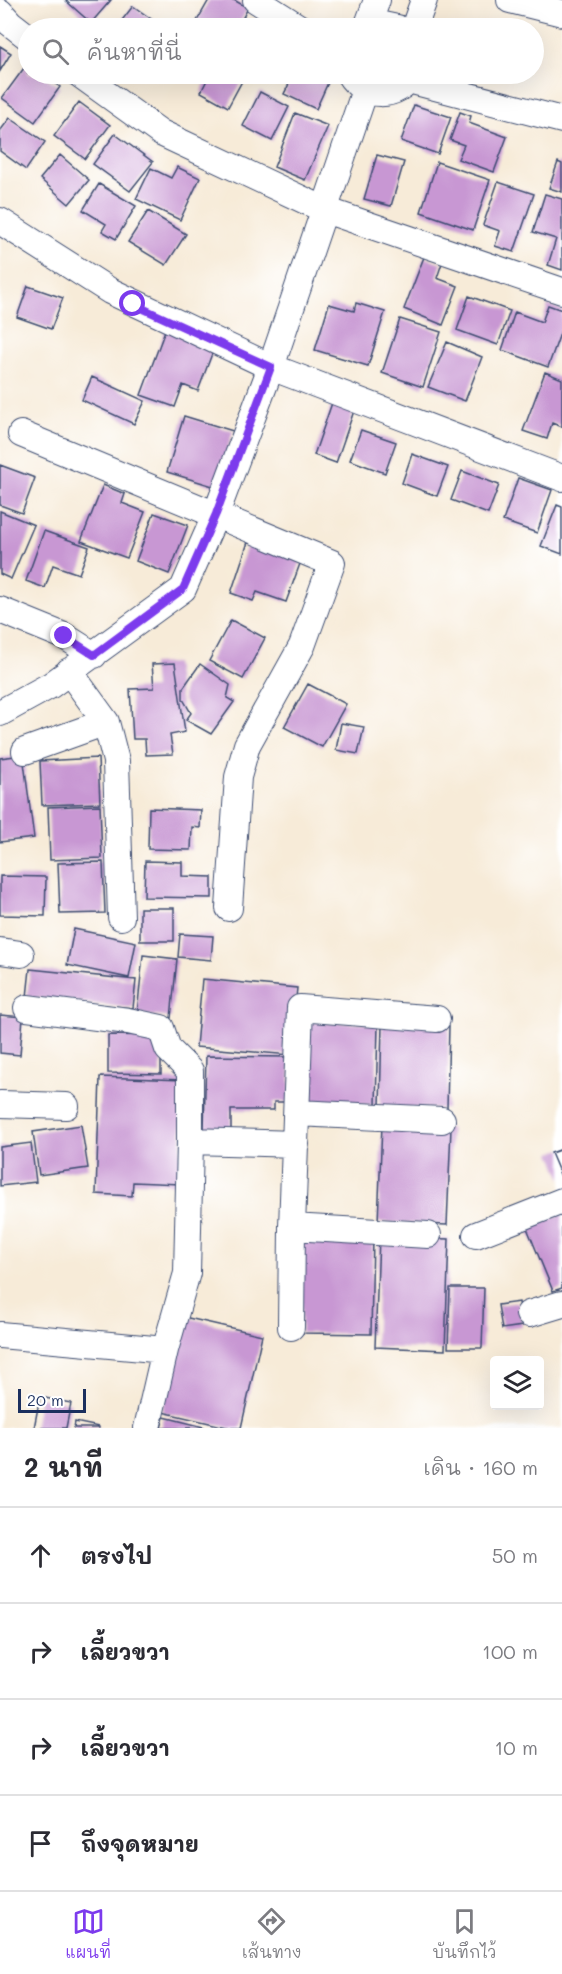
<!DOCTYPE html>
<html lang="th">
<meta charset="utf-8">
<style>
:root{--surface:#fff;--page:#f7f7f7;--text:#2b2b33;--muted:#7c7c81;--line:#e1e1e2;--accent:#7c3aed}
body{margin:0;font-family:Mali,"Playpen Sans Thai",sans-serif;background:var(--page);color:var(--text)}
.controls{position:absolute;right:18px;bottom:18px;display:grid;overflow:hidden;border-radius:6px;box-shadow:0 6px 24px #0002}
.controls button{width:54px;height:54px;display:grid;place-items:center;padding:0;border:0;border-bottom:2px solid var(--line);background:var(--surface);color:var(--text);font:30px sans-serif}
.scale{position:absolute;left:18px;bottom:15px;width:68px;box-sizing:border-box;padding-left:6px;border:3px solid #1b2f5e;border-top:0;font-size:16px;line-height:21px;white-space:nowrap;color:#1b2f5e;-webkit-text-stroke:4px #fff;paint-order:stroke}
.stop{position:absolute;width:18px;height:18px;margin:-14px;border:4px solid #7c3aed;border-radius:50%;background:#fff}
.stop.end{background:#7c3aed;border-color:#fff;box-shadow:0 2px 6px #0008}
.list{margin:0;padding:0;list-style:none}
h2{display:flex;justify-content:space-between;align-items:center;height:78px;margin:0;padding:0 24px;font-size:26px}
h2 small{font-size:20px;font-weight:400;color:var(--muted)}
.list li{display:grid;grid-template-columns:39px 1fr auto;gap:18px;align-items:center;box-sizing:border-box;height:96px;padding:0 24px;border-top:2px solid var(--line)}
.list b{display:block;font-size:22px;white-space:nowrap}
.list em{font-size:20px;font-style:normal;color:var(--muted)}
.icon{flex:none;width:33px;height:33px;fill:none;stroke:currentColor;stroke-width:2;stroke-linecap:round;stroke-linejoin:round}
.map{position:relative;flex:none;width:562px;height:1428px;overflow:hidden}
.search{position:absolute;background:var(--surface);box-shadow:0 6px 24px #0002;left:18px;right:18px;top:18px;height:66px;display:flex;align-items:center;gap:15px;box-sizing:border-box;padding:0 21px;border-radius:33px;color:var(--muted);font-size:22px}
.sheet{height:462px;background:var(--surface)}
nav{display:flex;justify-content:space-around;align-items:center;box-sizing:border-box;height:84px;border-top:2px solid var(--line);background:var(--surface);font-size:16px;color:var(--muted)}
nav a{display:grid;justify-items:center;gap:3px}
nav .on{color:var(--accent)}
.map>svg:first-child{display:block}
.building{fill:#c897d3}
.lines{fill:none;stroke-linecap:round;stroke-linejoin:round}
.street-casing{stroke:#3c4b70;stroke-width:28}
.street{stroke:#fff;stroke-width:26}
.route{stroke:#7c3aed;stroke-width:8}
</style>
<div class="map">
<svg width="562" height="1428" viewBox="0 0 562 1428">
<rect width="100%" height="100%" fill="#fff"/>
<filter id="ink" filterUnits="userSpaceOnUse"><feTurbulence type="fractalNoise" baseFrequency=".0167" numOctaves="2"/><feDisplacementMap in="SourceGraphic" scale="12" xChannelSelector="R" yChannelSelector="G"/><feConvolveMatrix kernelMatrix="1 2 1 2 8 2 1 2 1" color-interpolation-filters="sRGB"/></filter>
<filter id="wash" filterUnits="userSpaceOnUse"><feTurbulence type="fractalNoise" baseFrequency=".008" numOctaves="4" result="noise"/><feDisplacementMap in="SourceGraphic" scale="24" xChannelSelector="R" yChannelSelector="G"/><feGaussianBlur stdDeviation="1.35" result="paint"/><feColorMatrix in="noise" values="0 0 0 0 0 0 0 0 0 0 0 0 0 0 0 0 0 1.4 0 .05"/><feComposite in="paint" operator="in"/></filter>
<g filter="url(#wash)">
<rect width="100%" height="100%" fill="#f7ebd8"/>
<g id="blocks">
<path class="building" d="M65,0H111L91,23Z
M209,0H234L248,8L237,28H193Z
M133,6L164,28H116Z
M0,46L11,53L0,71Z
M27,64L28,65V74H41L60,87L35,122L2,98Z
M210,74H227L242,81L228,107L201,92Z
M294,74H325L331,76L316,109L284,94Z
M260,92L289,107L272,141L243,126Z
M79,102L110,125L85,159L54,136Z
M414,105L451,117L438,154L401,141Z
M460,112L471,116L469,123L507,137L494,172L458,159L464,145L450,140Z
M295,113L328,126L305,180L274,167Z
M10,118L45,142L26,170L0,151V131Z
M115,134L153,162L130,191L93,164Z
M60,155L89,180L69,204L40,179Z
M377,155L404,162L391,206L364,199Z
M437,162L490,180L473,230L421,212Z
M558,162L562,164V192L549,188Z
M177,167L200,178L180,220L136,199L151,168L171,178Z
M498,182L534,194L514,252L495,246L500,231L483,225Z
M99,184L136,206L116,239L102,231L106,224L83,210Z
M545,194L562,199V270L548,265L556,239L533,232Z
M148,211L186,234L166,265L128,242Z
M424,257L442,263L437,278L458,286L443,325L404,309Z
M28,286L63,298L51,329L17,317Z
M469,296L510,311L498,345L457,330Z
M356,303L385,312L368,366L315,350L329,304L354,311Z
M548,305L562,310V328L548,367L502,350L515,312L542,322Z
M400,319L441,332L423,387L382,373Z
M167,325L216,343L198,391L183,385L175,407L141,395Z
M447,342L482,357L465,401L428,387Z
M545,372L562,379V427L552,423L547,439L523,431Z
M92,377L145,401L134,424L82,400Z
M334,397L356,405L336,463L314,455Z
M184,416L233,431L216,487L167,472Z
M361,430L396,442L385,473L350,460Z
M412,454L448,467L437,496L402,483Z
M0,465L35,478L22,513L0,505Z
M462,471L499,485L488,514L451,500Z
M518,478L552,490L537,533L503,521Z
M103,485L125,494L122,503L145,512L127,558L81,541Z
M557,505L562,507V554L541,546Z
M0,511L34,525L11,579L0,574Z
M154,513L188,525L169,574L136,561Z
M44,531L89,547L79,574L53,565L45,588L26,581Z
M248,542L301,561L286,602L257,592L253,601L231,593Z
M231,620L265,638L243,679L209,661Z
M175,663L185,732L170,735L173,754L146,755L145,739H133L130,689L154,688L152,664Z
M200,664L230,685L227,698L234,702L211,734L186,720L191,713L183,699V688Z
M308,684L346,704L322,747L284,727Z
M341,723L364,727L358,754L336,750Z
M23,755L34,838L0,842V758Z
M98,758L100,803L42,805L40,761Z
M100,805L102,858L50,860L48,807Z
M149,808L201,810L200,828L192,827L191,850L148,849Z
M145,861L182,862V876L212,877V898L144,897Z
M103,862L105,913L60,914L58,863Z
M0,876L46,877L45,916L0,915Z
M140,908H174V941H140Z
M74,929L136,942L129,978L67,965Z
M180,934L213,936L211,960L178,957Z
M143,955L177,959L171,1018L137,1014Z
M30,969L136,980L133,1008L27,997Z
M202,979L297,988L290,1055L196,1047Z
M0,1015L23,1017L20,1055L0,1053Z
M307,1022L378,1024L376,1105L304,1102Z
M382,1024L449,1026L447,1109L380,1107Z
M108,1035L161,1036V1074L108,1073Z
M206,1056L290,1057V1102H274V1110H231V1131L204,1130Z
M100,1077L183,1080L180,1184L133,1182L132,1196L96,1194Z
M81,1125L88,1168L39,1175L33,1132Z
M382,1125L451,1128L447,1225L378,1222Z
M31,1143L36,1182L0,1186V1147Z
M562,1149V1179L551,1153Z
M562,1214V1288L553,1291L527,1228Z
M303,1236L373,1238L371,1334L301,1333Z
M379,1237L449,1239L445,1350L375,1347Z
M450,1288H484L482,1348H448Z
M519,1302L522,1326L502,1329L498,1305Z
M184,1317L262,1335L241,1428H231L162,1412Z
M40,1397L71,1403L66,1428H34Z
M164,1417L204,1427V1428H161Z
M75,1422L99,1427V1428H74Z"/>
</g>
</g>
<g filter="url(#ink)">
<use href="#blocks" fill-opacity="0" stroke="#3c4b70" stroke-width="1.5"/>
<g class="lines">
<g class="street-casing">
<path id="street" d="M256,0L300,28
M510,0L562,13
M0,12L10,23L28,37
M367,27L377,0
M365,28L378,24L397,28
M414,28L424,0
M79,74L161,133L325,210L562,291
M349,74C364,99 398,100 412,74
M408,80L562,120
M0,221L110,291L271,367L562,478
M21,434L332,563L302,646L247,745L238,777L229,908
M0,610L64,636L94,655
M69,671L106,722L116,761L121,917
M0,713L51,685L183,589L216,514L271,367L365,90
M25,751L106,722
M0,951L21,954
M27,1008L128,1021L161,1028L168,1049L190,1071V1141
M0,1104L66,1106
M297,1113L442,1120
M292,1227L428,1235
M476,1235L562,1201
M529,1314L562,1304
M291,1327L292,1227L300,1008L437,1019
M0,1335L165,1350
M147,1428L165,1350L187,1273L190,1141L296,1144"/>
</g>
<use href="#street" class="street"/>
</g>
</g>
<g class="lines" filter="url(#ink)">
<path class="route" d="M64,636L94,655L183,589L216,514L271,367L133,304"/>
</g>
</svg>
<div class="controls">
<button><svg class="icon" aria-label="layers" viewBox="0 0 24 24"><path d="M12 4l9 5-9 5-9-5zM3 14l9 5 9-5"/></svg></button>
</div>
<div class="scale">20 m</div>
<div class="stop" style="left:133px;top:304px"></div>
<div class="stop end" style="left:64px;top:636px"></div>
<div class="search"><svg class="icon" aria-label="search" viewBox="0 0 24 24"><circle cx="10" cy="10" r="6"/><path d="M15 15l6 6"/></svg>ค้นหาที่นี่</div>
</div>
<section class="sheet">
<h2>2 นาที<small>เดิน · 160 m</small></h2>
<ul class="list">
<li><svg class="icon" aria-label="ahead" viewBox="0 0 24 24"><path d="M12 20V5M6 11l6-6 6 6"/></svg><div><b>ตรงไป</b></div><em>50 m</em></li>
<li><svg class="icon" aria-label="right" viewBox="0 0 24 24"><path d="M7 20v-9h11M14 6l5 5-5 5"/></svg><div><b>เลี้ยวขวา</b></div><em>100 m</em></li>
<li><svg class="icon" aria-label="right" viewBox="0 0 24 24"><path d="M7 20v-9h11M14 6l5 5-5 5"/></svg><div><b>เลี้ยวขวา</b></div><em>10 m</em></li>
<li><svg class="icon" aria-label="arrive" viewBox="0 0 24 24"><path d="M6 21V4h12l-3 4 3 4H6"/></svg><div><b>ถึงจุดหมาย</b></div></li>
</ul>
</section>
<nav>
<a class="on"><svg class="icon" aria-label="map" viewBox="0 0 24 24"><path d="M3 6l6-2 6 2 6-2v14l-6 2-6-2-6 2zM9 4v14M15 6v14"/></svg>แผนที่</a>
<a><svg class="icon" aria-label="directions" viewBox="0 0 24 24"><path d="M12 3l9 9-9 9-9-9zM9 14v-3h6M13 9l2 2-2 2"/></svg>เส้นทาง</a>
<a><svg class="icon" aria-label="saved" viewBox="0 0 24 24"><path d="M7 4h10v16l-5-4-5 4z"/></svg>บันทึกไว้</a>
</nav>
